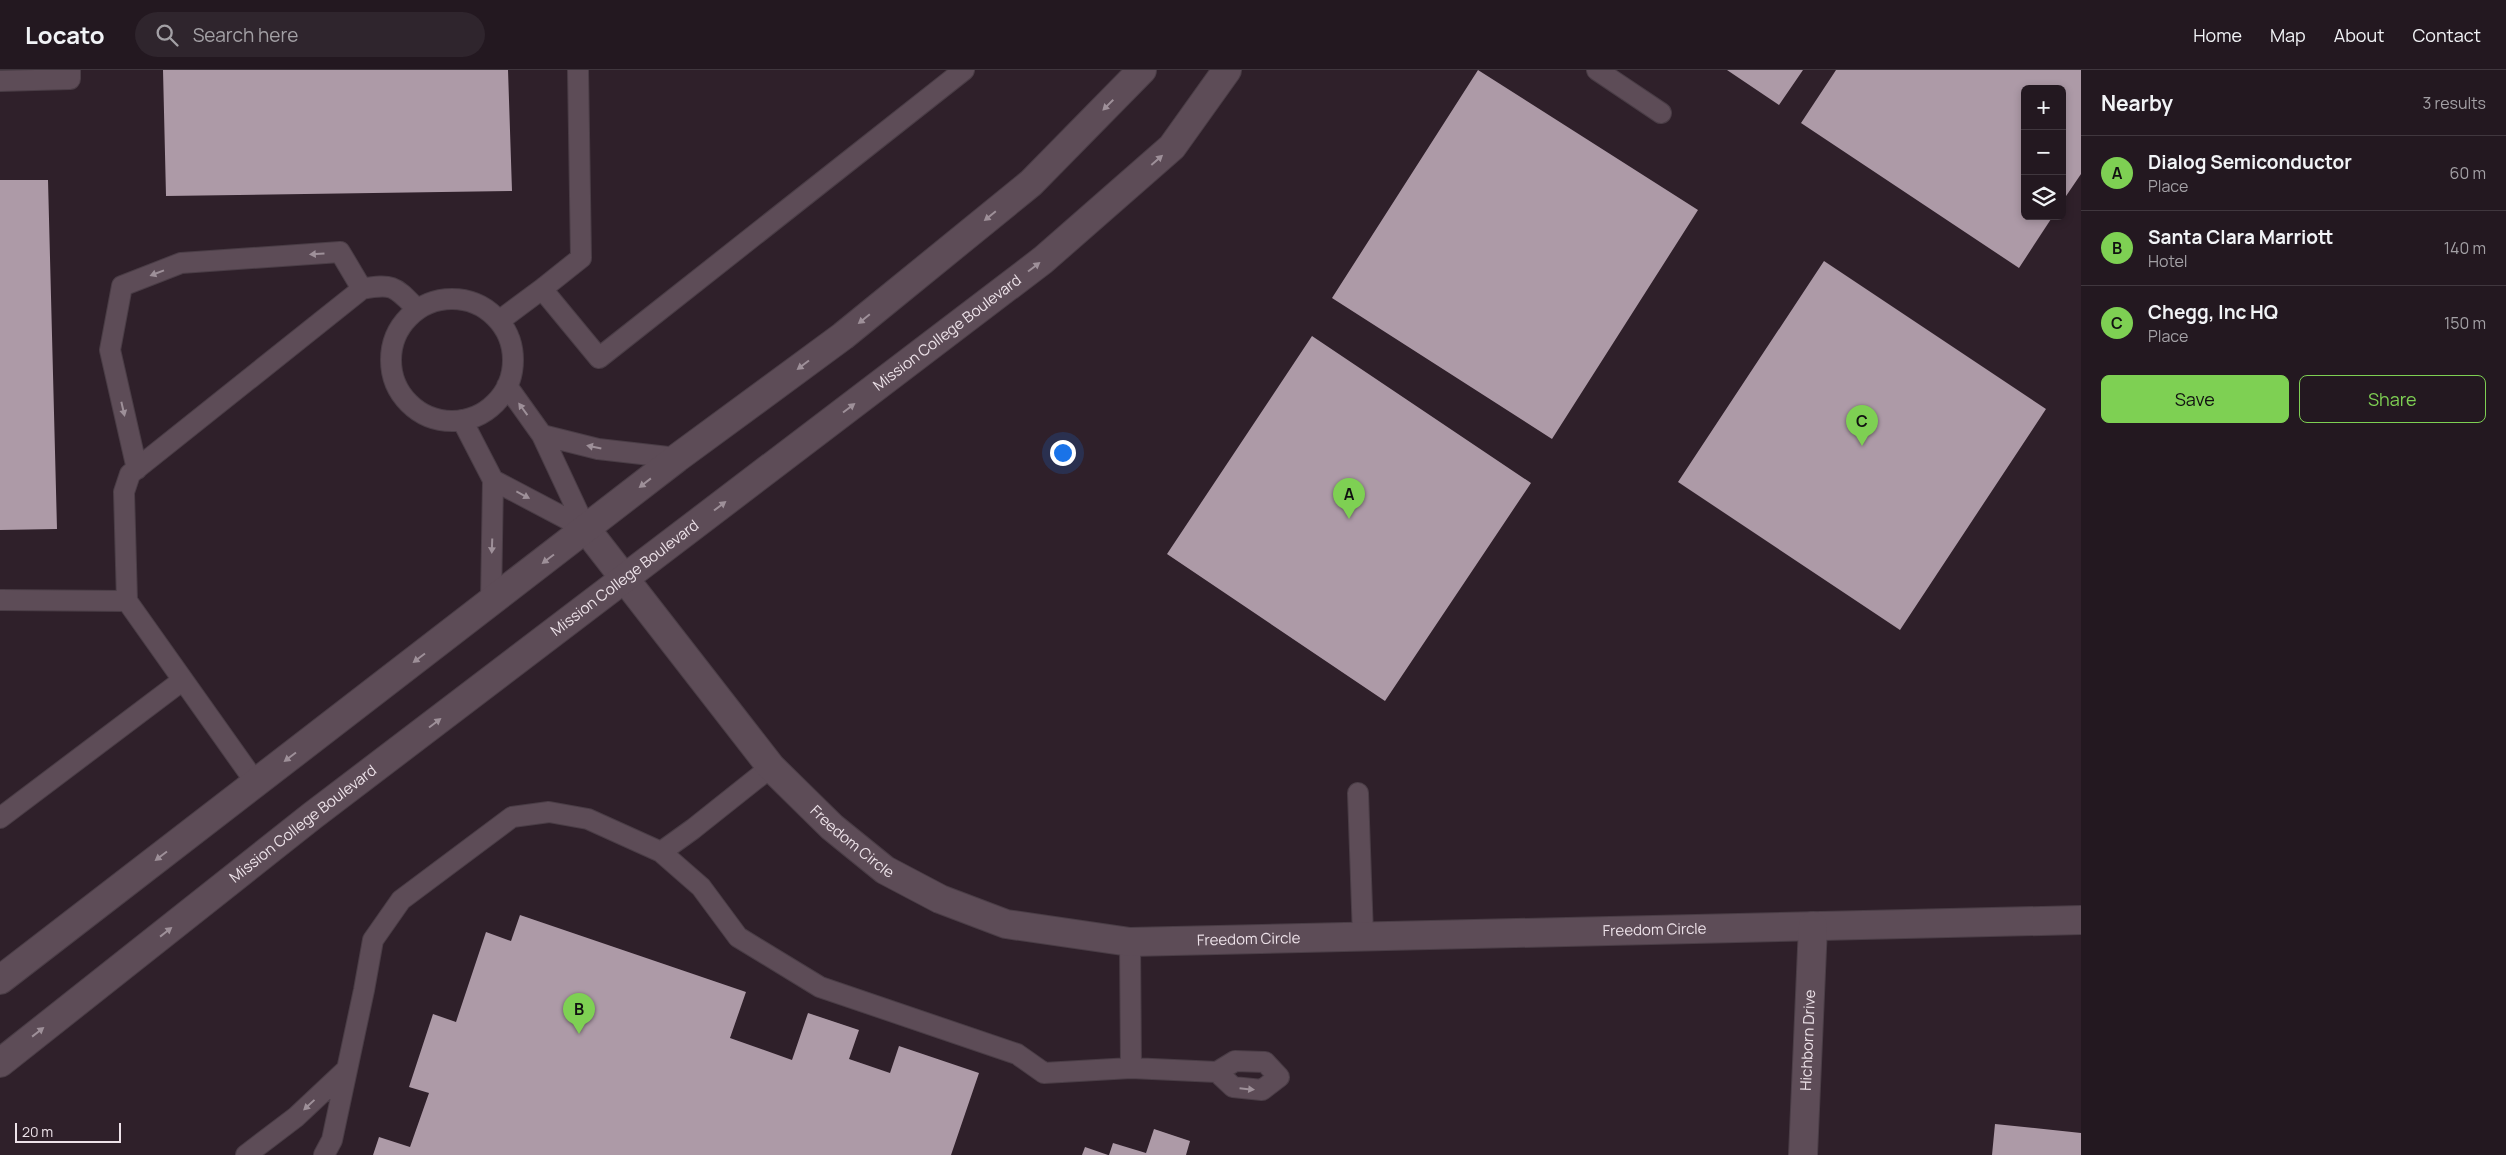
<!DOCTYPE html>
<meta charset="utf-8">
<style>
:root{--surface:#231820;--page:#2f252d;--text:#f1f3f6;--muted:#a3a0a5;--line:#40373e;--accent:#7ed053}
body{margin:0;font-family:Manrope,sans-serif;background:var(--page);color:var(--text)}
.controls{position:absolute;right:15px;top:15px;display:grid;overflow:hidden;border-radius:8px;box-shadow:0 2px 8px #0003}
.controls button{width:45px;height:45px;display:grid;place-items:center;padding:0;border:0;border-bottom:1px solid var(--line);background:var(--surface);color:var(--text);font:25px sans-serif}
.scale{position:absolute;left:15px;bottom:12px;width:106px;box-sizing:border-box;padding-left:5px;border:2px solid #ede2e9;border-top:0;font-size:14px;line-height:18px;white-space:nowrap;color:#ede2e9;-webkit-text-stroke:4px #2f202a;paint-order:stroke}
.you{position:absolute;left:1062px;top:382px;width:18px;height:18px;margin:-12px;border:4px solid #fff;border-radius:50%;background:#1a73e8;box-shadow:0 0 0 8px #1a73e833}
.badge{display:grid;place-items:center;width:32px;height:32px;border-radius:50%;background:var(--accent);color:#111;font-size:16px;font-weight:700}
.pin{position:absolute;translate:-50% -41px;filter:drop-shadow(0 1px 2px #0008)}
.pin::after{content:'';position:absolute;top:26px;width:18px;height:15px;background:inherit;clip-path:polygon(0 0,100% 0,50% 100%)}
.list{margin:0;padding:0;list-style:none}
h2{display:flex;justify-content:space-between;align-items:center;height:65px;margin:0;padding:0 20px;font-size:21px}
h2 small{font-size:16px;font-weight:400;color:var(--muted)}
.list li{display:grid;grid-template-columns:32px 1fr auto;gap:15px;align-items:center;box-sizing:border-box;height:75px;padding:0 20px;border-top:1px solid var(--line)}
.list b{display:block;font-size:19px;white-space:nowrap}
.list p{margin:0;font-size:16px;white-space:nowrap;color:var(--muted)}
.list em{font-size:16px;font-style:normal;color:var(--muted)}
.actions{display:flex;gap:10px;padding:15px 20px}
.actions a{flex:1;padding:11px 0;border:1px solid var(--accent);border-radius:8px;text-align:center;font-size:18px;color:var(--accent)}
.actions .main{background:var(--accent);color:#111}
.icon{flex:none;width:28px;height:28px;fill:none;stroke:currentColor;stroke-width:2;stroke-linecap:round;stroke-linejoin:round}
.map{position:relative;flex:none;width:2081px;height:1085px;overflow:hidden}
header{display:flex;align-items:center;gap:30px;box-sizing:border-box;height:70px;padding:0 25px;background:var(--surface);border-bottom:1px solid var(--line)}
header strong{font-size:24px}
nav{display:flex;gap:28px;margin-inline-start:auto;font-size:18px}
.search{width:350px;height:45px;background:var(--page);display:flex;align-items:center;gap:12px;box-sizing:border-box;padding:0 18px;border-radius:28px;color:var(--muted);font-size:19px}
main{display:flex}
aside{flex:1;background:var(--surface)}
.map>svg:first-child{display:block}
.building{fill:#ad9aa7}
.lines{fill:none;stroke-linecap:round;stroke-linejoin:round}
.lane-casing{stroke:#4a3d46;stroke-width:22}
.street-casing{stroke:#4a3d46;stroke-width:30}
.secondary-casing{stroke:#4a3d46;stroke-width:30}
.lane{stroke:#5d4c57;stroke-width:20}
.street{stroke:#5d4c57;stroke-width:28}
.secondary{stroke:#5d4c57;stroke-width:28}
.oneway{fill:#9e9099}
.labels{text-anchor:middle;stroke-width:5;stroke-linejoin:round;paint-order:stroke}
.street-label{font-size:15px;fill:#ede2e9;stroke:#2f202a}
</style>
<header>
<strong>Locato</strong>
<div class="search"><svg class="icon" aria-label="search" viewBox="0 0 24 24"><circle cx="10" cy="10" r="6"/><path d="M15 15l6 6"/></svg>Search here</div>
<nav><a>Home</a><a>Map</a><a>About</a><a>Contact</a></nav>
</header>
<main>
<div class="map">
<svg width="2081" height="1085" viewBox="0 0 2081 1085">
<rect width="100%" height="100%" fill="#2f202a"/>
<path class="building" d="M163,0H508L512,121L166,126Z
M1478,0L1698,140L1552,369L1332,228Z
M1727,0H1803L1779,35Z
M1836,0H2081V104L2062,132V19H2025V146H2053L2019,198L1801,53Z
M0,110H48L57,459L0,460Z
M1824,191L2046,339L1900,560L1678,412Z
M1312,266L1531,413L1385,631L1167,484Z
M520,845L746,922L730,968L792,990L808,943L859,960L849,989L890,1003L899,976L979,1003L951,1085H373L379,1067L410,1077L429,1023L409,1017L433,944L456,952L486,862L511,871Z
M1995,1054L2081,1063V1085H1992Z
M1154,1059L1190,1071L1186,1085H1109L1113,1073L1146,1083Z
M1085,1077L1108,1085H1082Z"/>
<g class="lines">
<g class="lane-casing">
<path id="lane" d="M1597,0L1661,43
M0,11L70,9V0
M542,219L581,188L578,0
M391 290a61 61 0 1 1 122 0a61 61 0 1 1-122 0Z
M499,251L542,219L599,288L964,0
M507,316L542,365L586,459
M462,350L493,410L586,459
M542,365L598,379L677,388
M137,399L110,280L122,216L181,193L340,182L362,219
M0,530L127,531L256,713
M127,531L124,422L130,404L362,219C394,213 395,217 417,239
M491,532L493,410
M1358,723L1363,866
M0,748L183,610
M661,782L693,759L771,697
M1130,872L1131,998L1217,1002L1235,991L1265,992L1279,1007L1262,1020L1233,1017L1217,1002
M246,1085L296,1047L345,1001
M324,1085L332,1070L364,920L373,870L401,830L512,747L549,742L588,749L661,782L701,817L738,867L820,917L1017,984L1044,1003L1131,998"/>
</g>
<g class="street-casing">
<g id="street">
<path id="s1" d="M586,459L771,697L832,757L885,800L940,829L1006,854L1130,872L2081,850"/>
<path id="s2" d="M1803,1085L1813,856"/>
</g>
</g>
<g class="secondary-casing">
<g id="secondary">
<path d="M0,910L677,388L843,266L1031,113L1142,0"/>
<path id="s3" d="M0,993L312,746L1043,190L1172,77L1227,0"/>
</g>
</g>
<use href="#lane" class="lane"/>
<use href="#street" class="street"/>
<use href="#secondary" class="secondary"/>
</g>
<defs><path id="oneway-solid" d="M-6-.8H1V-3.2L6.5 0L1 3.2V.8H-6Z" transform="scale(1.25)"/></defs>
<g class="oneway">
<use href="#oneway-solid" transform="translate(1108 35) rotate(135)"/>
<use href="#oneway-solid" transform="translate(1157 90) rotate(-41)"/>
<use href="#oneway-solid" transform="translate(990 146) rotate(141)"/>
<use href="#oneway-solid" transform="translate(317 184) rotate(176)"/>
<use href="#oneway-solid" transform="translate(1034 197) rotate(-37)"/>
<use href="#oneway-solid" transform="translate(157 203) rotate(159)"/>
<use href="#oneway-solid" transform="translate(864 249) rotate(141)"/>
<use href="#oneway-solid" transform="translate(803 295) rotate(143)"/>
<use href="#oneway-solid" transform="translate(849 338) rotate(-37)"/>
<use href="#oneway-solid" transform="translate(123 339) rotate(77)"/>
<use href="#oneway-solid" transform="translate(523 339) rotate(-126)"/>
<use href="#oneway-solid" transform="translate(594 377) rotate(-168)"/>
<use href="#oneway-solid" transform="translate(645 413) rotate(142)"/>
<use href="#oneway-solid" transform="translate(523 425) rotate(28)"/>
<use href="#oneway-solid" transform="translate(720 436) rotate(-37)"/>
<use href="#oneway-solid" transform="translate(492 476) rotate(92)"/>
<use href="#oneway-solid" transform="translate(548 489) rotate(143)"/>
<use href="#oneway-solid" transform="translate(419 588) rotate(143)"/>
<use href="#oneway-solid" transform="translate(435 653) rotate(-37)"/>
<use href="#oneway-solid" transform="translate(290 687) rotate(143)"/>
<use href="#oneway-solid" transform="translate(161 786) rotate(143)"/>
<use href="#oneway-solid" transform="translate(166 862) rotate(-38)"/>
<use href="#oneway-solid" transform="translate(38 962) rotate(-38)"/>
<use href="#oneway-solid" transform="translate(1247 1019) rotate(6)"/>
<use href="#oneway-solid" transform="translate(309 1035) rotate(137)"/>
</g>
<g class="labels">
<g class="street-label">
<text dy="5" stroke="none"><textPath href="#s3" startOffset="1196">Mission College Boulevard</textPath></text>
<text dy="5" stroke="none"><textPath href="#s3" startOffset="791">Mission College Boulevard</textPath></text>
<text dy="5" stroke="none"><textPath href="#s3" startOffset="386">Mission College Boulevard</textPath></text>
<text dy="5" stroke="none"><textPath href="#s1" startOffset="412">Freedom Circle</textPath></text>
<text dy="5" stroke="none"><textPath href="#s1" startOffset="1238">Freedom Circle</textPath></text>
<text dy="5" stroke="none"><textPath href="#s1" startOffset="832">Freedom Circle</textPath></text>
<text dy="5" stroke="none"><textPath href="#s2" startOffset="115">Hichborn Drive</textPath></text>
</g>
</g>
</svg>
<div class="controls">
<button>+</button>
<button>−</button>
<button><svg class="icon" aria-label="layers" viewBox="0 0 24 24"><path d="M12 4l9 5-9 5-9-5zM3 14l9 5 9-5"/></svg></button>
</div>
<div class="scale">20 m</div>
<div class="you"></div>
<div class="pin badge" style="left:1349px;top:449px">A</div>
<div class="pin badge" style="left:579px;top:964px">B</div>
<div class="pin badge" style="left:1862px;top:376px">C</div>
</div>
<aside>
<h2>Nearby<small>3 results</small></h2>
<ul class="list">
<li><span class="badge">A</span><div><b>Dialog Semiconductor</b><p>Place</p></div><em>60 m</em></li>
<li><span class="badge">B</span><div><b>Santa Clara Marriott</b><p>Hotel</p></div><em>140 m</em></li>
<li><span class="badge">C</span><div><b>Chegg, Inc HQ</b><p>Place</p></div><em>150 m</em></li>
</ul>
<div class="actions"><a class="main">Save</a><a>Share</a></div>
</aside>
</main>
